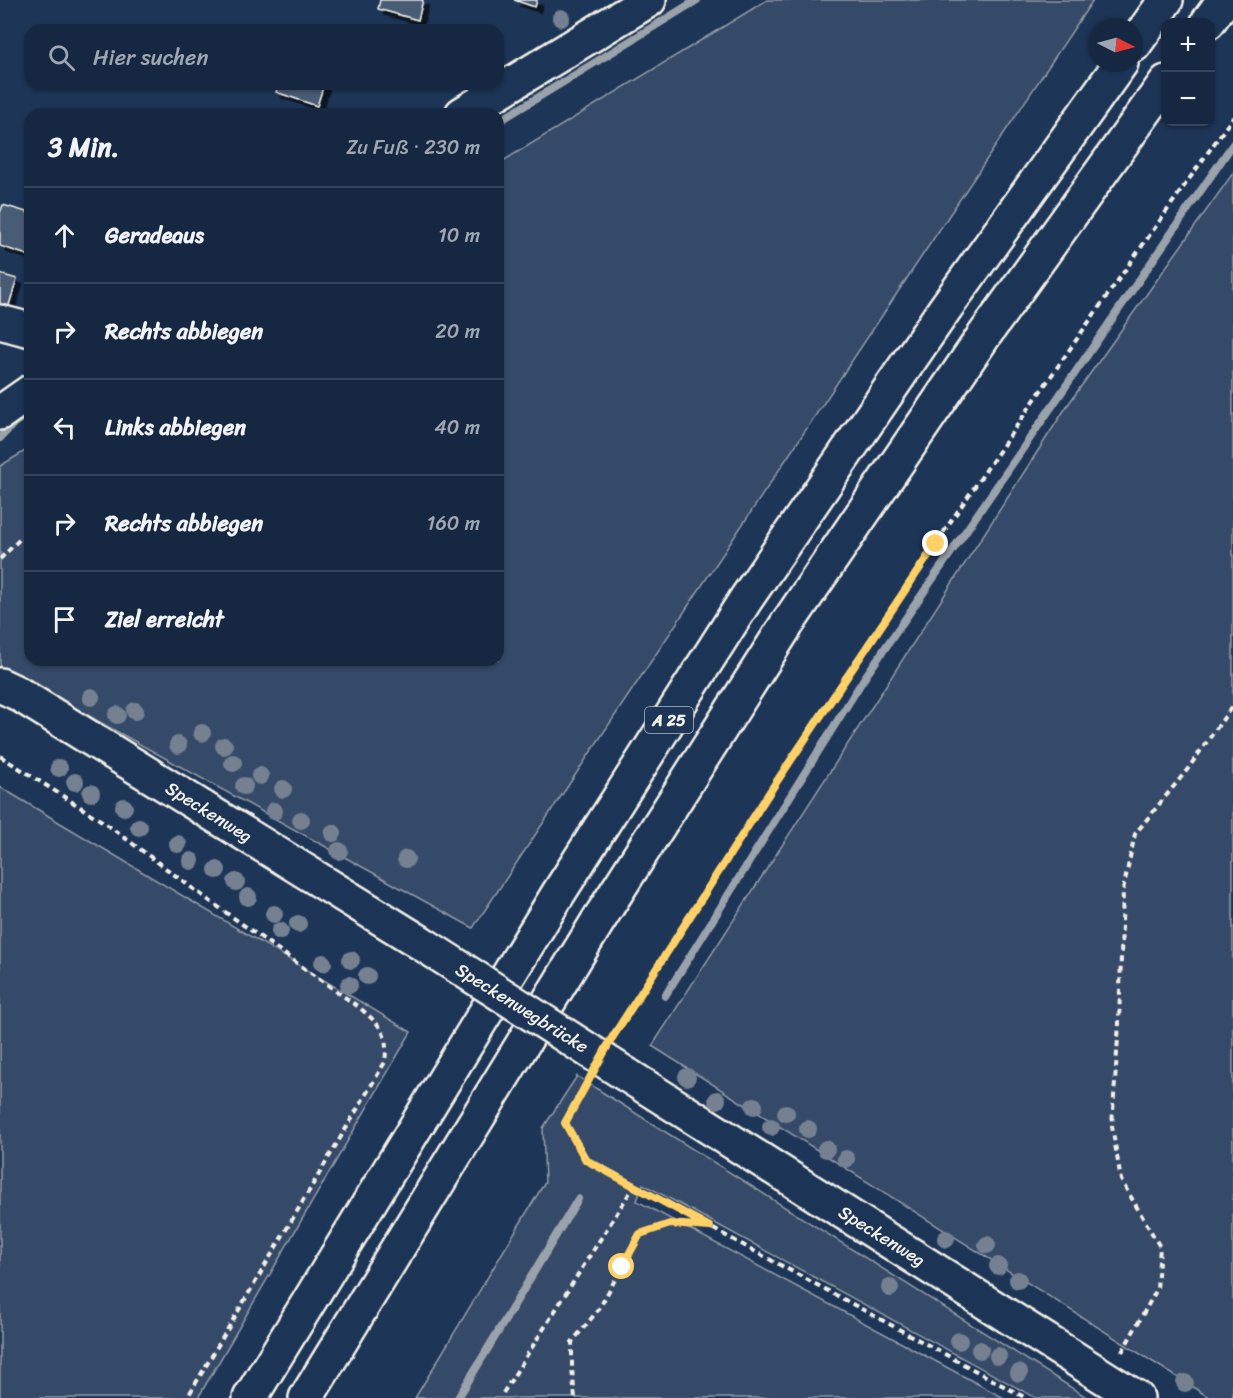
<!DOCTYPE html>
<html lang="de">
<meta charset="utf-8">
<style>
:root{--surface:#162841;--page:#23344c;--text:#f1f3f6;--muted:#9ea6b1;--line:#35445a}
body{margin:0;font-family:Sriracha,sans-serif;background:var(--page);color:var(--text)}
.controls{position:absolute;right:18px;top:18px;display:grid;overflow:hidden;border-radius:12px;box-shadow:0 2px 4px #0004}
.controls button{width:54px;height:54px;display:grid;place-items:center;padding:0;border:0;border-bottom:2px solid var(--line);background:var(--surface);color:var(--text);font:30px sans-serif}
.compass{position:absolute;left:1089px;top:18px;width:54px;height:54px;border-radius:50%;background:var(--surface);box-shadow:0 2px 4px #0004;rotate:96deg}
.stop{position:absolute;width:18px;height:18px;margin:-14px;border:4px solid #ffd166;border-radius:50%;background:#fff}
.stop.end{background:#ffd166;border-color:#fff;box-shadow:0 2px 6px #0008}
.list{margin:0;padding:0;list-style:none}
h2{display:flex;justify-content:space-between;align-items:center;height:78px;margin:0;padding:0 24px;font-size:26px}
h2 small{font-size:20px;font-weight:400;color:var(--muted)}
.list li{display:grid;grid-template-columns:39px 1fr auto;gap:18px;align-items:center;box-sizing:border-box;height:96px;padding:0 24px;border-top:2px solid var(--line)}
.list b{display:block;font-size:22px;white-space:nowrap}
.list em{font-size:20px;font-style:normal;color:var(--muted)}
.icon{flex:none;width:33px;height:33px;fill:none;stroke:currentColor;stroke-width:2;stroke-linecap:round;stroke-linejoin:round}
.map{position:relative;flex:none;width:1233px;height:1398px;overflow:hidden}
.search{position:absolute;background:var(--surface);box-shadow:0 2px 4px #0004;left:24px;top:24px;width:480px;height:66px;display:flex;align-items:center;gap:15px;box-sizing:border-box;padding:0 21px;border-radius:18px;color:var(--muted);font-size:22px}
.panel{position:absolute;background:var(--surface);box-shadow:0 2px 4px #0004;left:24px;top:108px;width:480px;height:558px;border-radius:18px}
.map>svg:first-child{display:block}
.green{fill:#354a67;stroke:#949ea8;stroke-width:1.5}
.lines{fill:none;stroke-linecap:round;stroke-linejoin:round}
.stream{stroke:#9aa2ab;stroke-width:8}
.building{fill:#485b74;stroke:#f4f1e8;stroke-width:1.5;filter:url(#shadow)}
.minor-casing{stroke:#f4f1e8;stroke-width:38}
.highway-casing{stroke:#f4f1e8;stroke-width:38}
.path{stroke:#f4f1e8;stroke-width:4;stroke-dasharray:6 4.5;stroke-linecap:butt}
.minor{stroke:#1d3557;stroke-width:33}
.highway{stroke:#1d3557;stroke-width:33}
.minor-bridge-casing{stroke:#f4f1e8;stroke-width:38;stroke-linecap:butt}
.minor-bridge{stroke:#1d3557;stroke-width:33}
.tree{fill:#748191}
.route{stroke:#ffd166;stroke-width:8}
.labels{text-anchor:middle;stroke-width:4.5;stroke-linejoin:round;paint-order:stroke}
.shield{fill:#1d3557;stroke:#b4b9bc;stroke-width:1.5}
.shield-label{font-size:16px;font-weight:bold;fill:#f4f1e8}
.street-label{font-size:18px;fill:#f4f1e8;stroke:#1d3557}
</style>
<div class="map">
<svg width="1233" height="1398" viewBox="0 0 1233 1398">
<defs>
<filter id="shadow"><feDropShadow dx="5.5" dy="5.5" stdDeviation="0" flood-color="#0009"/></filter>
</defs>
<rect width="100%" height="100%" fill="#1d3557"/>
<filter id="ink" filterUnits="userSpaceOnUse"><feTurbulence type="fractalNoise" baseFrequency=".0167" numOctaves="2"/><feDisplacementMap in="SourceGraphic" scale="12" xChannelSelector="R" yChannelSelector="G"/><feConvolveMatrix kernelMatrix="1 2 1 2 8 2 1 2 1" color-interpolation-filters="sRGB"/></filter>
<g filter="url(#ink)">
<path class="green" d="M767,0H1093L473,928L0,667V466L30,448V660H498V164Z
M1233,173V1398H1210L652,1046L1067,406Z
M0,787L411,1032L198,1398H0Z
M577,1076L586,1082L1088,1398H1036L643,1184L637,1201L1004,1398H415L545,1182L543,1128Z"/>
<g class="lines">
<path class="stream" d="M498,122L697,0
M0,438L15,422L30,413
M665,996L863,680L1233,144
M458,1398L578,1199"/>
</g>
<path class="building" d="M380,0H423L418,20L378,9Z
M514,0H537L535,7Z
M279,84H324L317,106L276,92Z
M3,205L30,213V256L0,246V213Z
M0,274L17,279L5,318L0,316Z"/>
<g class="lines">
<g class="minor-casing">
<path id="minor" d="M462,114L649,0
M0,322L30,330
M0,413L30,392
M0,685L17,693L418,941
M627,1075L1137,1398"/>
</g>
<g class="highway-casing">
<path id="highway" d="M1208,22L1224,0
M1134,45L1166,0
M250,1398L558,894L746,599L944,310L1121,63
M306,1398L598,921L787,624L983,337L1166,82"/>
</g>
<path class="path" d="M0,559L30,529
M0,756L102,821L214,904L360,1008C381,1026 389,1033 385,1062L187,1398
M615,1033C667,952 718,871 771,790C920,562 1076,339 1233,117
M585,1084L565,1123L586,1160L1026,1398
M1122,1352L1157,1289L1160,1247L1121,1180L1112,1126L1119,1023L1123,890L1135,834L1187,770L1233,705
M503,1393L634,1186
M575,1398L572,1369V1342L599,1309L640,1234L670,1224L706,1227"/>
<use href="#minor" class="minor"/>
<use href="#highway" class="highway"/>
<g class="minor-bridge-casing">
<path id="minor-bridge" d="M418,941L627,1075"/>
</g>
<use href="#minor-bridge" class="minor-bridge"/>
</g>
<g class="tree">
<circle cx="561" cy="18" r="9"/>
<circle cx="91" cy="697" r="9"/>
<circle cx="135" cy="711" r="9"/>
<circle cx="117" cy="715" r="9"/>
<circle cx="202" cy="733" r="9"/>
<circle cx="178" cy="745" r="9"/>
<circle cx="224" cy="746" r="9"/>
<circle cx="233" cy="763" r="9"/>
<circle cx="59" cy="768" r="9"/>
<circle cx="260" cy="776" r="9"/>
<circle cx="75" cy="782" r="9"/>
<circle cx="244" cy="786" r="9"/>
<circle cx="283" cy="789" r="9"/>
<circle cx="91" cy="793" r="9"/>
<circle cx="124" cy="807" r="9"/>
<circle cx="274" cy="811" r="9"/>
<circle cx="301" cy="820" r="9"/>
<circle cx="139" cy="827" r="9"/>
<circle cx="333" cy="833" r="9"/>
<circle cx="178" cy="844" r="9"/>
<circle cx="339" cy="851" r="9"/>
<circle cx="406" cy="859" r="9"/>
<circle cx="191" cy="861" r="9"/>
<circle cx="217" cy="870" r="9"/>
<circle cx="236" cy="882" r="9"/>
<circle cx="248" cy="897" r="9"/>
<circle cx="274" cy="914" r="9"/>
<circle cx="298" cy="924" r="9"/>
<circle cx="280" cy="931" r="9"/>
<circle cx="351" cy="960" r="9"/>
<circle cx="323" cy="963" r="9"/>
<circle cx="367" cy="976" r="9"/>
<circle cx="349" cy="985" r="9"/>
<circle cx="687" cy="1077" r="9"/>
<circle cx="717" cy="1100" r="9"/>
<circle cx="754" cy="1106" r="9"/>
<circle cx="786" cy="1113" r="9"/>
<circle cx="771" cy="1127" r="9"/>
<circle cx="808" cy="1129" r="9"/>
<circle cx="826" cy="1149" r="9"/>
<circle cx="846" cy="1159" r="9"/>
<circle cx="946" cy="1239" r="9"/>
<circle cx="987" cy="1245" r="9"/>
<circle cx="998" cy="1266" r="9"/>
<circle cx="1018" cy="1280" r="9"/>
<circle cx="890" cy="1288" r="9"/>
<circle cx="959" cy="1341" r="9"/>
<circle cx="980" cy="1350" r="9"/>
<circle cx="998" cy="1356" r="9"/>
<circle cx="1019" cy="1373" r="9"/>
<circle cx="1185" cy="1383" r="9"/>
</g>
</g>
<g class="lines" filter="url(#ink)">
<path class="route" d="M622,1267L640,1234L670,1224L710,1227L586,1160L565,1123L612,1038L771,790L936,544"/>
</g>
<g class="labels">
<rect class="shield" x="645" y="707" width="48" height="26" rx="4.5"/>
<g class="shield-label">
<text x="669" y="726">A 25</text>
</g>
<g class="street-label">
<text transform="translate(209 812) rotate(32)" y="6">Speckenweg</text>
<text transform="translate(522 1008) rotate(32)" y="6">Speckenwegbrücke</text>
<text transform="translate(882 1236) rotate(32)" y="6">Speckenweg</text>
</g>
</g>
</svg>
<div class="controls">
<button>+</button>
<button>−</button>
</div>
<svg class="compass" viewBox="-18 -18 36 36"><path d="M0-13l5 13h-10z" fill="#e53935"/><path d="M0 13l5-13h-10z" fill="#9ea6b1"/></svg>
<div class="stop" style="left:622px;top:1267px"></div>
<div class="stop end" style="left:936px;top:544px"></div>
<div class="search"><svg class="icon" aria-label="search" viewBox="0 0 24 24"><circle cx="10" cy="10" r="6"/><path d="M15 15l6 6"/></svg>Hier suchen</div>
<section class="panel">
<h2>3 Min.<small>Zu Fuß · 230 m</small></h2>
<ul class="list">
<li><svg class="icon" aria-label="ahead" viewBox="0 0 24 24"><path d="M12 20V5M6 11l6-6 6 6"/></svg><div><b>Geradeaus</b></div><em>10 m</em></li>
<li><svg class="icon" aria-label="right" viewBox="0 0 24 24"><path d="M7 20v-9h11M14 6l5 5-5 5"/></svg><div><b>Rechts abbiegen</b></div><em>20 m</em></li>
<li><svg class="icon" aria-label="left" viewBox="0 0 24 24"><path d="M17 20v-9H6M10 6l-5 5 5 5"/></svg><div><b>Links abbiegen</b></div><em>40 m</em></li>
<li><svg class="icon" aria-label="right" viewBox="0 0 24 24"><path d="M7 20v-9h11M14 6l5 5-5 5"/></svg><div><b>Rechts abbiegen</b></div><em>160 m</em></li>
<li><svg class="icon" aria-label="arrive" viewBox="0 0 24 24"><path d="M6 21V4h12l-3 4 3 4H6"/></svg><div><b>Ziel erreicht</b></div></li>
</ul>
</section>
</div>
